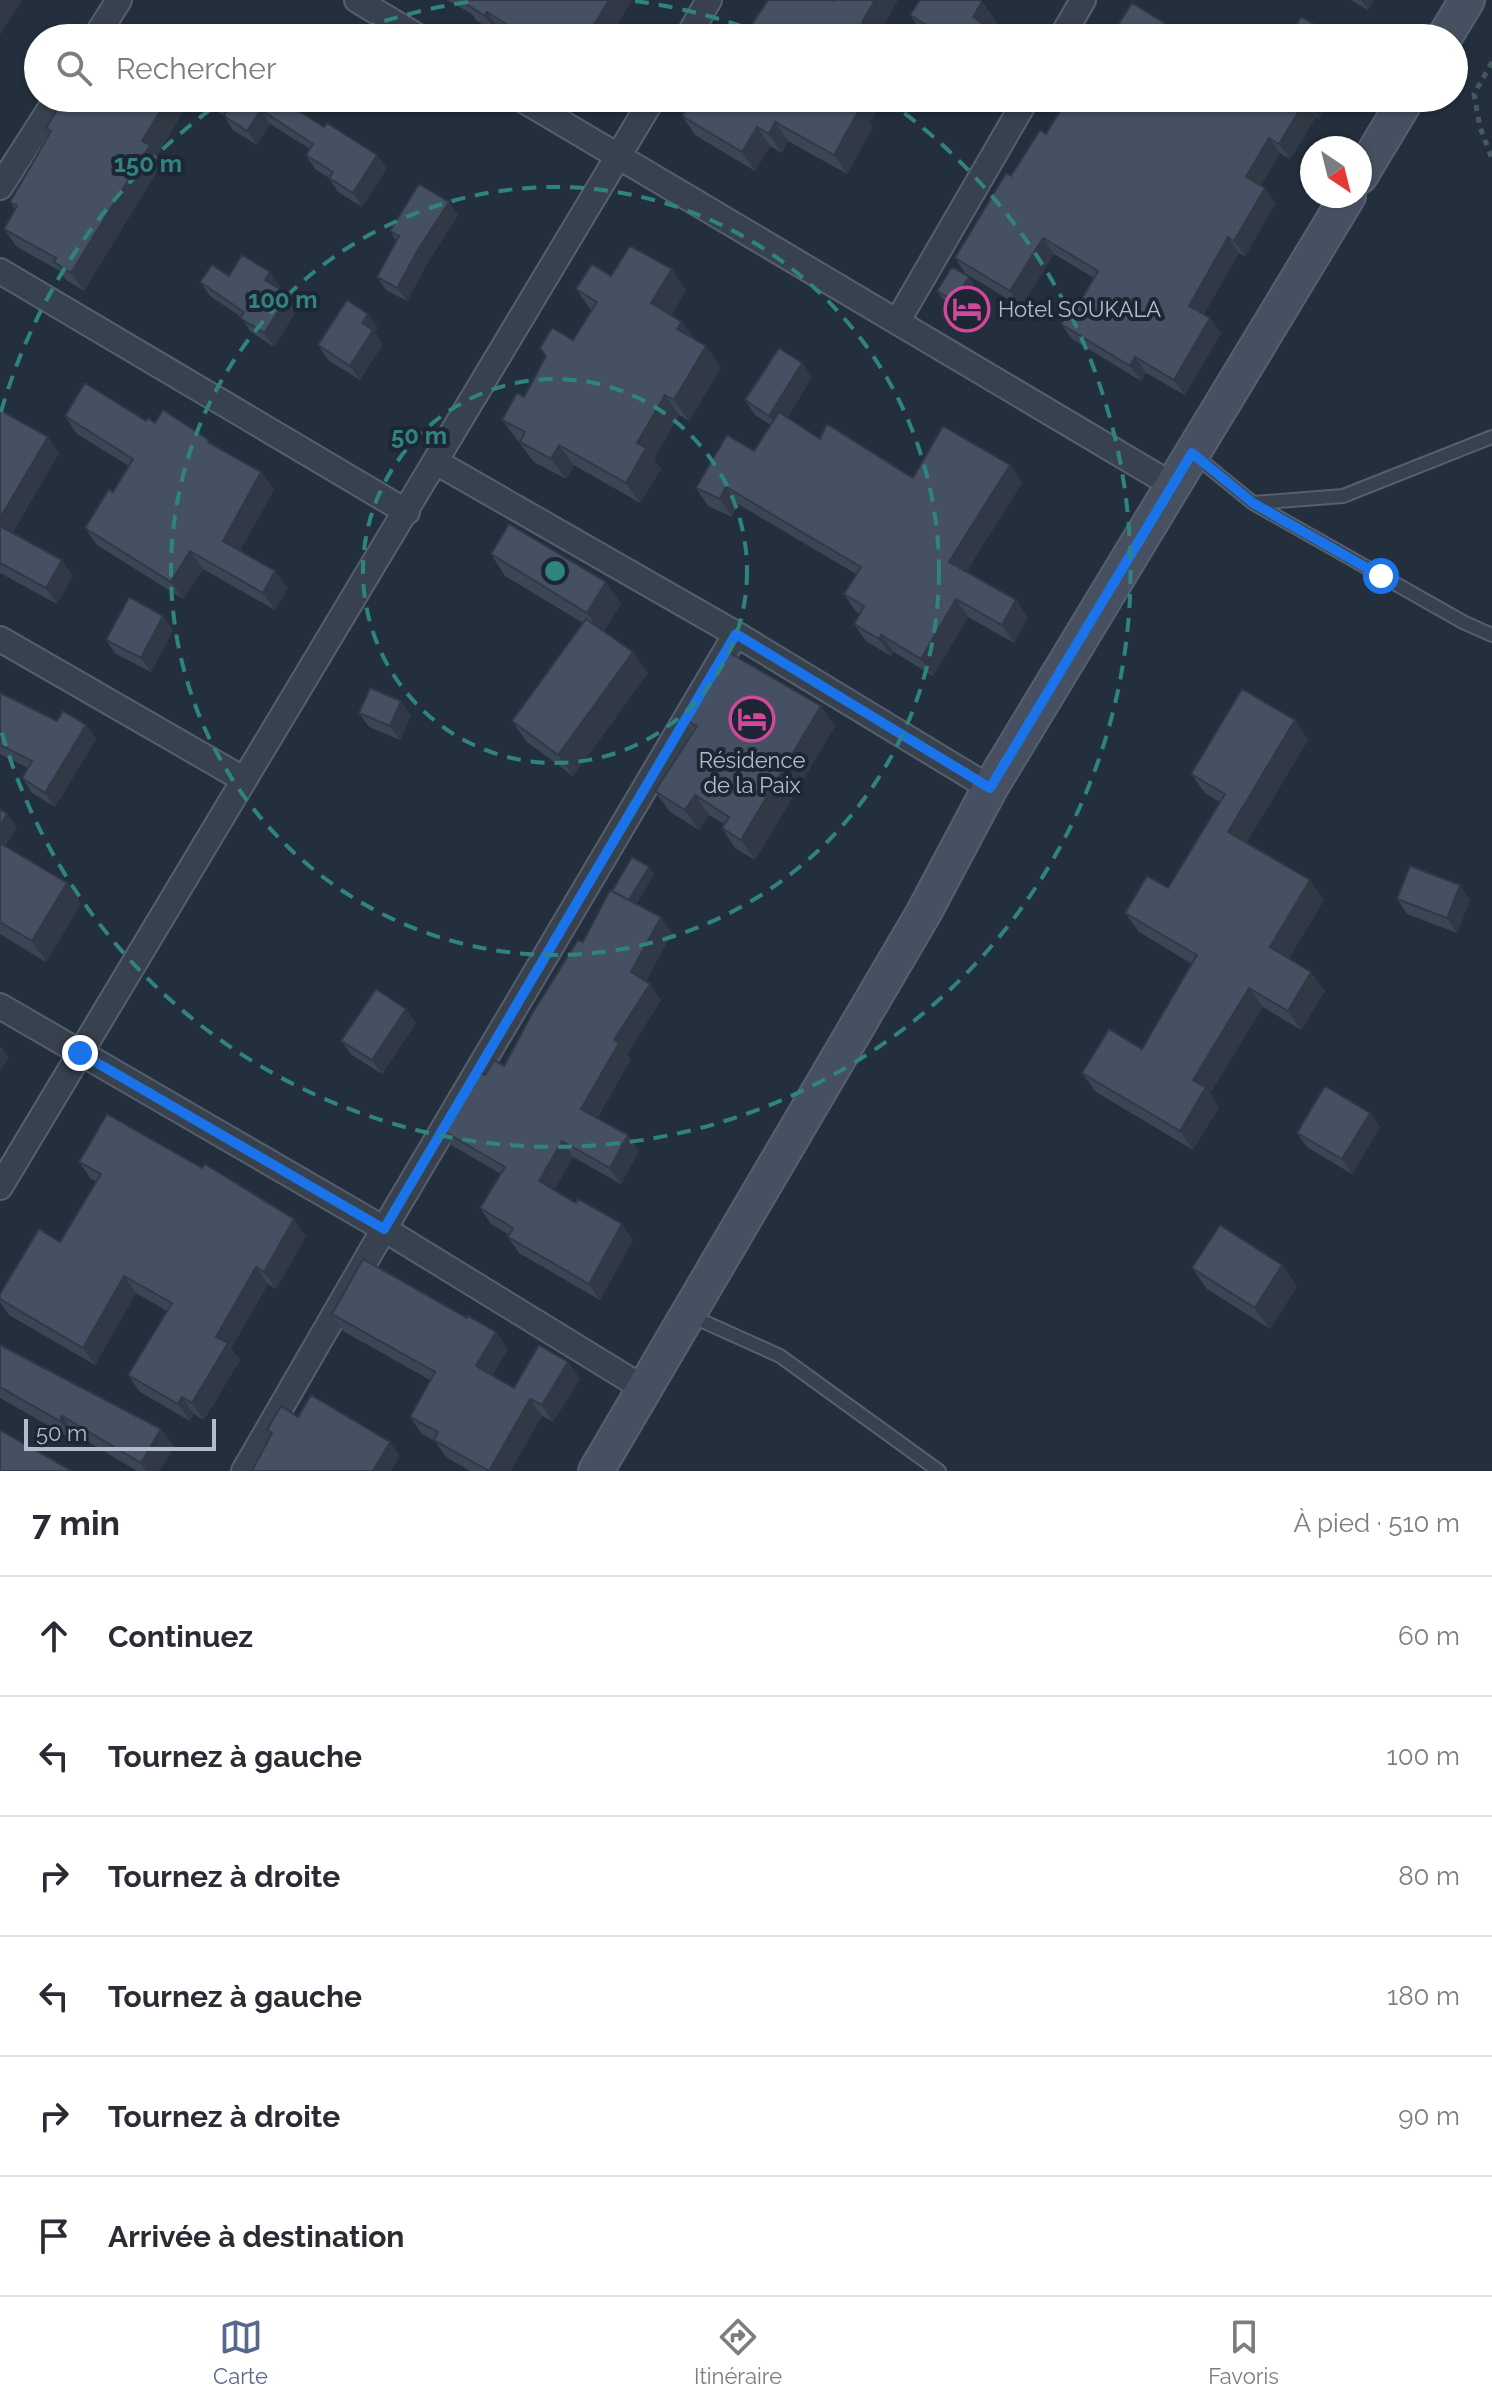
<!DOCTYPE html>
<html lang="fr">
<meta charset="utf-8">
<style>
:root{--surface:#fff;--page:#f2f2f3;--text:#2b2b33;--muted:#7c7c81;--line:#e1e1e2;--accent:#56698c}
body{margin:0;font-family:Raleway,sans-serif;background:var(--page);color:var(--text)}
.compass{position:absolute;left:1300px;top:136px;width:72px;height:72px;border-radius:50%;background:var(--surface);box-shadow:0 2px 6px #0004;rotate:145deg}
.scale{position:absolute;left:24px;bottom:20px;width:192px;box-sizing:border-box;padding-left:8px;border:4px solid #b4bcc9;border-top:0;font-size:22px;line-height:28px;white-space:nowrap;color:#b4bcc9;-webkit-text-stroke:6px #1d2633;paint-order:stroke}
.stop{position:absolute;width:24px;height:24px;margin:-18px;border:6px solid #1a73e8;border-radius:50%;background:#fff}
.stop.end{background:#1a73e8;border-color:#fff;box-shadow:0 2px 8px #0008}
.list{margin:0;padding:0;list-style:none}
h2{display:flex;justify-content:space-between;align-items:center;height:104px;margin:0;padding:0 32px;font-size:34px}
h2 small{font-size:26px;font-weight:400;color:var(--muted)}
.list li{display:grid;grid-template-columns:52px 1fr auto;gap:24px;align-items:center;box-sizing:border-box;height:120px;padding:0 32px;border-top:2px solid var(--line)}
.list b{display:block;font-size:30px;white-space:nowrap}
.list em{font-size:26px;font-style:normal;color:var(--muted)}
.icon{flex:none;width:44px;height:44px;fill:none;stroke:currentColor;stroke-width:2;stroke-linecap:round;stroke-linejoin:round}
.map{position:relative;flex:none;width:1492px;height:1471px;overflow:hidden}
.search{position:absolute;background:var(--surface);box-shadow:0 2px 6px #0004;left:24px;right:24px;top:24px;height:88px;display:flex;align-items:center;gap:20px;box-sizing:border-box;padding:0 28px;border-radius:44px;color:var(--muted);font-size:30px}
.sheet{height:824px;background:var(--surface)}
nav{display:flex;justify-content:space-around;align-items:center;box-sizing:border-box;height:112px;border-top:2px solid var(--line);background:var(--surface);font-size:22px;color:var(--muted)}
nav a{display:grid;justify-items:center;gap:4px}
nav .on{color:var(--accent)}
.map>svg:first-child{display:block}
.lines{fill:none;stroke-linecap:round;stroke-linejoin:round}
.lane-casing{stroke:#565f6c;stroke-width:16}
.street-casing{stroke:#565f6c;stroke-width:28}
.secondary-casing{stroke:#565f6c;stroke-width:38}
.path{stroke:#44595c;stroke-width:5;stroke-dasharray:6 6;stroke-linecap:butt}
.lane{stroke:#38414e;stroke-width:12}
.street{stroke:#38414e;stroke-width:24}
.secondary{stroke:#465061;stroke-width:34}
.wall{fill:#3b4654}
.shaded-wall{fill:#303945}
.building{fill:#455162;stroke:#303945;stroke-width:2}
.route{stroke:#1a73e8;stroke-width:10}
.ring{fill:none;stroke:#308480;stroke-width:4;stroke-dasharray:14 10}
.labels{text-anchor:middle;stroke-width:8;stroke-linejoin:round;paint-order:stroke}
.poi-label{font-size:22px;fill:#b4bcc9;stroke:#1d2633;text-anchor:start}
.centre{fill:#308480;stroke:#1d2633;stroke-width:4}
.ring-label{font-size:24px;text-anchor:middle;font-weight:bold;fill:#308480;stroke:#1d2633;stroke-width:8;stroke-linejoin:round;paint-order:stroke}
</style>
<div class="map">
<svg width="1492" height="1471" viewBox="0 0 1492 1471">
<rect width="100%" height="100%" fill="#242f3e"/>
<g class="lines">
<g class="lane-casing">
<path id="lane" d="M1194,455L1253,503L1343,496L1492,437
M1253,503L1463,622L1492,635
M689,1315L780,1356L939,1471"/>
</g>
<g class="street-casing">
<path id="street" d="M357,0L420,38
M95,38L119,0
M687,38L709,0
M1061,38L1083,0
M520,98L1172,485
M0,187L57,98
M0,271L407,512
M897,322L1027,98
M436,462L736,634L990,788
M0,639L243,779
M0,1006L384,1229L643,1388
M0,1187L653,98
M244,1471L384,1229L736,634"/>
</g>
<g class="secondary-casing">
<path id="secondary" d="M1444,38L1467,0
M1360,176L1407,98
M596,1471L923,914L990,788L1348,196"/>
</g>
<path class="path" d="M1492,62L1474,94L1480,127L1492,159"/>
<use href="#lane" class="lane"/>
<use href="#street" class="street"/>
<use href="#secondary" class="secondary"/>
</g>
<path class="wall" d="M447,0H632L609,38H512L500,30L498,34L476,20L472,14Z
M1351,0H1374L1368,10Z
M982,2L997,23L990,34L993,38H928L925,36L910,15Z
M74,98H186L189,102L157,155L162,163L84,291L66,280L60,271L17,247L4,229L15,210L10,202L50,134L46,128Z
M204,98H278L324,127L377,155L387,168L362,207L338,192L329,178L315,169L306,155L310,149L270,124L257,145L233,130L224,116L210,107Z
M693,98H884L870,122L873,127L847,174L788,141L782,153L770,146L755,171L695,135L682,116Z
M1068,98H1331L1319,119L1316,117L1290,159L1280,153L1261,185L1276,203L1245,256L1239,253L1204,314L1221,333L1185,395L1146,373L1141,381L1072,339L1061,324L1076,309L1094,278L1054,254L1021,307L965,273L955,258L1011,176L1046,134Z
M458,215L428,262L407,301L386,290L377,277L396,241L390,231Z
M229,276L280,286L278,288L298,308L274,347L250,331L241,317L210,296L200,282Z
M611,276L686,290L671,315L682,322L694,339L721,367L689,421L679,415L654,459L661,469L640,503L574,465L566,479L534,462L502,420L524,397L546,357L540,348L573,340L591,310L576,289Z
M974,284L960,308L942,298L937,291Z
M378,328L375,333L383,344L360,380L328,360L318,345Z
M802,363L812,377L787,418L820,439L913,478L1010,465L1022,483L966,572L1016,600L1028,618L1014,643L968,617L933,676L894,652L891,656L866,641L854,624L860,614L856,612L844,594L856,574L738,504L732,517L708,506L696,488L754,451L771,425L755,415L745,400Z
M0,410L59,453L12,533L73,576L57,604L0,573Z
M65,416L155,423L214,446L261,472L274,490L240,550L288,588L275,610L203,569L183,599L97,545L85,528L113,492L129,466L77,434Z
M491,554L606,582L621,603L604,631L633,652L648,673L573,776L527,742L512,721L583,623L505,576Z
M173,630L151,672L116,654L106,640Z
M0,693L57,721L86,725L96,739L55,807L32,793L22,778L28,768L0,754Z
M821,706L835,726L755,860L735,848L722,828L724,824L709,815L699,830L669,811L655,791L693,732L682,718Z
M359,713L411,715L400,740L369,727Z
M1295,720L1308,740L1246,843L1324,900L1289,958L1325,991L1301,1030L1263,1007L1210,1093L1219,1107L1193,1150L1096,1092L1082,1073L1142,1049L1192,964L1139,932L1125,913L1168,888L1220,802L1205,793L1191,774Z
M0,809L17,827L5,846L67,883L81,904L46,962L0,934Z
M654,874L636,904L672,933L646,981L661,1000L627,1054L631,1059L597,1118L639,1151L621,1184L573,1157L554,1190L633,1240L600,1300L519,1253L508,1237L509,1235L491,1224L480,1208L501,1174L451,1145L440,1129L485,1075L504,1066L583,942Z
M1397,899L1470,900L1457,933L1407,914Z
M416,1023L382,1074L352,1055L341,1041Z
M1370,1113L1380,1127L1352,1174L1307,1147L1297,1133Z
M79,1162L306,1236L276,1289L268,1284L231,1348L240,1360L204,1420L194,1414L190,1421L140,1392L128,1375L167,1311L136,1293L95,1365L9,1315L0,1302V1294L60,1242L97,1182L91,1179Z
M1192,1268L1297,1286L1270,1329L1207,1289Z
M332,1314L508,1349L492,1375L514,1388L568,1362L580,1379L553,1422L542,1416L510,1471H470L446,1457L435,1441L422,1434L410,1417L430,1380L343,1331Z
M0,1345L161,1429L174,1447L159,1471H137L75,1434L72,1439L0,1398Z"/>
<path class="shaded-wall" d="M0,0H22L0,35Z
M609,0H632L609,38H586Z
M875,0H898L877,38L862,22Z
M1361,0H1374L1368,10Z
M982,2L997,23L990,34L993,38H974L973,17Z
M487,12L500,30L498,34L485,16Z
M168,98H186L189,102L157,155L162,163L84,291L71,273L142,141Z
M860,98H884L870,122L873,127L847,174L834,155Z
M1311,98H1331L1319,119L1308,103Z
M1305,101L1316,117L1290,159L1279,144Z
M261,110L270,124L257,145L247,131Z
M775,122L788,141L782,153L769,134Z
M757,127L770,146L755,171L742,152Z
M1269,138L1280,153L1257,192L1246,177Z
M377,155L387,168L362,207L353,193Z
M1265,188L1276,203L1245,256L1234,241Z
M449,202L458,215L428,262L407,301L397,288L419,248Z
M1228,237L1239,253L1200,321L1189,306Z
M1043,238L1054,254L1021,307L1010,291Z
M672,269L686,290L665,323L651,303Z
M270,272L280,286L275,294L265,280Z
M969,277L974,284L960,308L954,301Z
M289,295L298,308L274,347L264,333Z
M368,314L378,328L375,333L383,344L360,380L350,366L362,323Z
M1210,318L1221,333L1185,395L1174,380Z
M682,322L696,342L677,329Z
M706,346L721,367L689,421L674,400Z
M1135,357L1146,373L1141,381L1130,366Z
M802,363L812,377L779,430L769,416Z
M665,395L679,415L654,459L661,469L640,503L626,483L637,443Z
M48,437L59,453L7,540L0,530V518Z
M559,445L574,465L566,479L551,459Z
M1010,465L1022,483L961,580L949,562Z
M261,472L274,490L235,559L223,541Z
M726,487L738,504L732,517L720,499Z
M190,551L203,569L183,599L171,582Z
M62,560L73,576L57,604L46,588Z
M275,571L288,588L275,610L263,593Z
M606,582L621,603L602,634L587,613Z
M956,599L968,617L933,676L921,659Z
M1016,600L1028,618L1014,643L1002,625Z
M163,616L173,630L151,672L141,658Z
M881,635L894,652L891,656L879,639Z
M633,652L648,673L573,776L558,755Z
M401,701L411,715L400,740L390,726Z
M821,706L835,726L755,860L741,840Z
M1295,720L1308,740L1241,852L1228,832Z
M86,725L96,739L55,807L45,793Z
M695,795L709,815L699,830L685,810Z
M7,814L17,827L0,854V826Z
M649,867L654,874L634,909L628,901Z
M1310,880L1324,900L1284,966L1270,947Z
M67,883L81,904L46,962L32,941Z
M1460,885L1470,900L1457,933L1447,918Z
M661,917L672,933L642,988L631,972Z
M1311,972L1325,991L1301,1030L1288,1011Z
M650,984L661,1000L627,1054L631,1059L592,1125L581,1109L614,1040Z
M1249,988L1263,1007L1210,1093L1219,1107L1193,1150L1180,1131L1193,1080Z
M406,1009L416,1023L382,1074L372,1060Z
M0,1045L9,1058L0,1072Z
M1370,1113L1380,1127L1352,1174L1342,1159Z
M628,1135L639,1151L621,1184L610,1168Z
M562,1141L573,1157L550,1197L539,1181Z
M294,1219L306,1236L276,1289L264,1272Z
M622,1224L633,1240L600,1300L589,1284Z
M1282,1265L1297,1286L1270,1329L1255,1308Z
M256,1267L268,1284L231,1348L240,1360L204,1420L192,1403L216,1337Z
M124,1276L136,1293L95,1365L83,1348Z
M496,1332L508,1349L488,1383L476,1366Z
M568,1362L580,1379L553,1422L542,1405Z
M182,1397L194,1414L190,1421L178,1404Z
M530,1399L542,1416L510,1471H489Z
M62,1416L75,1434L72,1439L60,1421Z
M161,1429L174,1447L159,1471H146L141,1463Z
M390,1442L400,1456L391,1471H373Z"/>
<path class="building" d="M464,0H609L586,38H528L487,12L485,16L463,2Z
M768,0H831L833,1L834,0H875L862,22L891,38H730L733,33L743,38Z
M920,0H980L982,2L973,17L983,24L974,38H947L910,15Z
M1132,3L1182,34L1184,31L1196,38H1110Z
M1301,17L1338,38H1289Z
M145,26L166,38H137Z
M64,98H168L142,141L150,145L71,273L54,262L56,258L4,229L17,206L10,202L51,131L46,128Z
M208,98H278L324,127L327,123L377,155L353,193L329,178L333,172L306,155L313,144L261,110L247,131L224,116L227,110Z
M693,98H860L856,105L860,108L834,155L775,122L769,134L757,127L742,152L682,116Z
M1068,98H1311L1308,103L1305,101L1279,144L1269,138L1246,177L1265,188L1234,241L1228,237L1189,306L1210,318L1174,380L1135,357L1130,366L1061,324L1072,307L1076,309L1098,271L1043,238L1010,291L955,258L1006,173L1011,176L1040,130L1046,134Z
M419,184L449,202L419,248L397,288L377,277L399,236L390,231Z
M630,246L672,269L651,303L682,322L677,329L706,346L674,400L665,395L637,443L646,448L626,483L559,445L551,459L520,442L525,432L502,420L517,393L524,397L546,356L540,348L552,328L573,340L597,302L576,289L592,264L611,276Z
M242,255L270,272L265,280L289,295L264,333L240,318L244,312L200,282L212,265L229,276Z
M952,267L969,277L954,301L937,291Z
M347,300L368,314L362,323L373,330L350,366L318,345Z
M779,348L802,363L769,416L745,400Z
M85,383L146,421L148,418L155,423L163,410L209,440L208,442L261,472L223,541L275,571L263,593L190,551L171,582L85,528L109,489L113,492L133,459L65,416Z
M0,410L48,437L0,518Z
M779,412L820,439L827,424L913,478L943,426L1010,465L949,562L1016,600L1002,625L956,599L921,659L881,635L879,639L854,624L864,606L844,594L861,567L726,487L720,499L696,488L727,435L754,451Z
M509,524L606,582L587,613L491,554Z
M0,526L62,560L46,588L0,563Z
M129,597L163,616L141,658L106,640Z
M586,619L633,652L558,755L512,721Z
M723,649L821,706L741,840L722,828L729,817L695,795L685,810L655,791L697,726L682,718Z
M370,688L401,701L390,726L359,713Z
M1242,689L1295,720L1228,832L1310,880L1270,947L1311,972L1288,1011L1249,988L1193,1080L1206,1087L1180,1131L1082,1073L1109,1029L1142,1049L1197,955L1125,913L1147,876L1168,888L1225,794L1191,774Z
M0,693L57,721L63,711L86,725L45,793L22,778L32,761L0,745Z
M0,809L7,814L0,826Z
M0,843L67,883L32,941L0,922Z
M632,857L649,867L629,900L612,891Z
M1410,866L1460,885L1447,918L1397,899Z
M610,890L661,917L631,972L650,984L614,1040L619,1043L581,1109L628,1135L610,1168L562,1141L539,1181L576,1203L578,1199L622,1224L589,1284L508,1237L513,1228L480,1208L505,1167L440,1129L475,1070L485,1075L494,1060L504,1066L533,1012L578,940L583,942Z
M376,989L406,1009L372,1060L341,1041Z
M1325,1086L1370,1113L1342,1159L1297,1133Z
M107,1114L202,1168L205,1164L294,1219L264,1272L256,1267L216,1337L228,1343L192,1403L182,1397L178,1404L128,1375L172,1303L124,1276L83,1348L0,1299V1294L39,1229L60,1242L101,1174L79,1162Z
M1220,1225L1282,1265L1255,1308L1192,1268Z
M363,1259L467,1318L468,1316L496,1332L476,1366L514,1388L539,1345L568,1362L542,1405L530,1399L489,1471L434,1440L438,1432L410,1417L435,1372L332,1314Z
M0,1345L161,1429L141,1463L62,1416L60,1421L0,1387Z
M311,1395L390,1442L373,1471H252L272,1433L267,1430L281,1406L298,1417Z
M0,1430L72,1471H0Z"/>
<g class="lines">
<path class="route" d="M80,1053L384,1229L736,634L990,788L1192,453L1253,503L1381,576"/>
</g>
<g class="ring">
<circle cx="555" cy="571" r="192"/>
<circle cx="555" cy="571" r="384"/>
<path d="M1 412A576 576 0 0 1 225 99M339 37A576 576 0 0 1 475 1M635 1A576 576 0 0 1 771 37M885 99A576 576 0 1 1 1 730"/>
</g>
<defs>
<g id="hotel-ring" transform="scale(2.3)"><circle r="9.5" fill="#1d2633" stroke="#d1479c" stroke-width="1.5"/><path d="M-6-4.5h1.5V1H6V5H4.5V3h-9V5H-6ZM-4 0a1.8 1.8 0 1 1 3.6 0ZM.5 0V-2.5h3Q6-2.5 6 0Z" fill="#d1479c"/></g>
</defs>
<g fill-rule="evenodd">
<use href="#hotel-ring" x="967" y="309"/>
<use href="#hotel-ring" x="752" y="719"/>
</g>
<g class="labels">
<g class="poi-label">
<text x="998" y="317">Hotel SOUKALA</text>
<text x="752" y="768" text-anchor="middle">Résidence<tspan x="752" dy="25">de la Paix</tspan></text>
</g>
</g>
<circle cx="555" cy="571" r="12" class="centre"/>
<g class="ring-label">
<text x="148" y="172">150 m</text>
<text x="283" y="308">100 m</text>
<text x="419" y="444">50 m</text>
</g>
</svg>
<svg class="compass" viewBox="-18 -18 36 36"><path d="M0-13l5 13h-10z" fill="#e53935"/><path d="M0 13l5-13h-10z" fill="#7c7c81"/></svg>
<div class="scale">50 m</div>
<div class="stop" style="left:1381px;top:576px"></div>
<div class="stop end" style="left:80px;top:1053px"></div>
<div class="search"><svg class="icon" aria-label="search" viewBox="0 0 24 24"><circle cx="10" cy="10" r="6"/><path d="M15 15l6 6"/></svg>Rechercher</div>
</div>
<section class="sheet">
<h2>7 min<small>À pied · 510 m</small></h2>
<ul class="list">
<li><svg class="icon" aria-label="ahead" viewBox="0 0 24 24"><path d="M12 20V5M6 11l6-6 6 6"/></svg><div><b>Continuez</b></div><em>60 m</em></li>
<li><svg class="icon" aria-label="left" viewBox="0 0 24 24"><path d="M17 20v-9H6M10 6l-5 5 5 5"/></svg><div><b>Tournez à gauche</b></div><em>100 m</em></li>
<li><svg class="icon" aria-label="right" viewBox="0 0 24 24"><path d="M7 20v-9h11M14 6l5 5-5 5"/></svg><div><b>Tournez à droite</b></div><em>80 m</em></li>
<li><svg class="icon" aria-label="left" viewBox="0 0 24 24"><path d="M17 20v-9H6M10 6l-5 5 5 5"/></svg><div><b>Tournez à gauche</b></div><em>180 m</em></li>
<li><svg class="icon" aria-label="right" viewBox="0 0 24 24"><path d="M7 20v-9h11M14 6l5 5-5 5"/></svg><div><b>Tournez à droite</b></div><em>90 m</em></li>
<li><svg class="icon" aria-label="arrive" viewBox="0 0 24 24"><path d="M6 21V4h12l-3 4 3 4H6"/></svg><div><b>Arrivée à destination</b></div></li>
</ul>
</section>
<nav>
<a class="on"><svg class="icon" aria-label="map" viewBox="0 0 24 24"><path d="M3 6l6-2 6 2 6-2v14l-6 2-6-2-6 2zM9 4v14M15 6v14"/></svg>Carte</a>
<a><svg class="icon" aria-label="directions" viewBox="0 0 24 24"><path d="M12 3l9 9-9 9-9-9zM9 14v-3h6M13 9l2 2-2 2"/></svg>Itinéraire</a>
<a><svg class="icon" aria-label="saved" viewBox="0 0 24 24"><path d="M7 4h10v16l-5-4-5 4z"/></svg>Favoris</a>
</nav>
